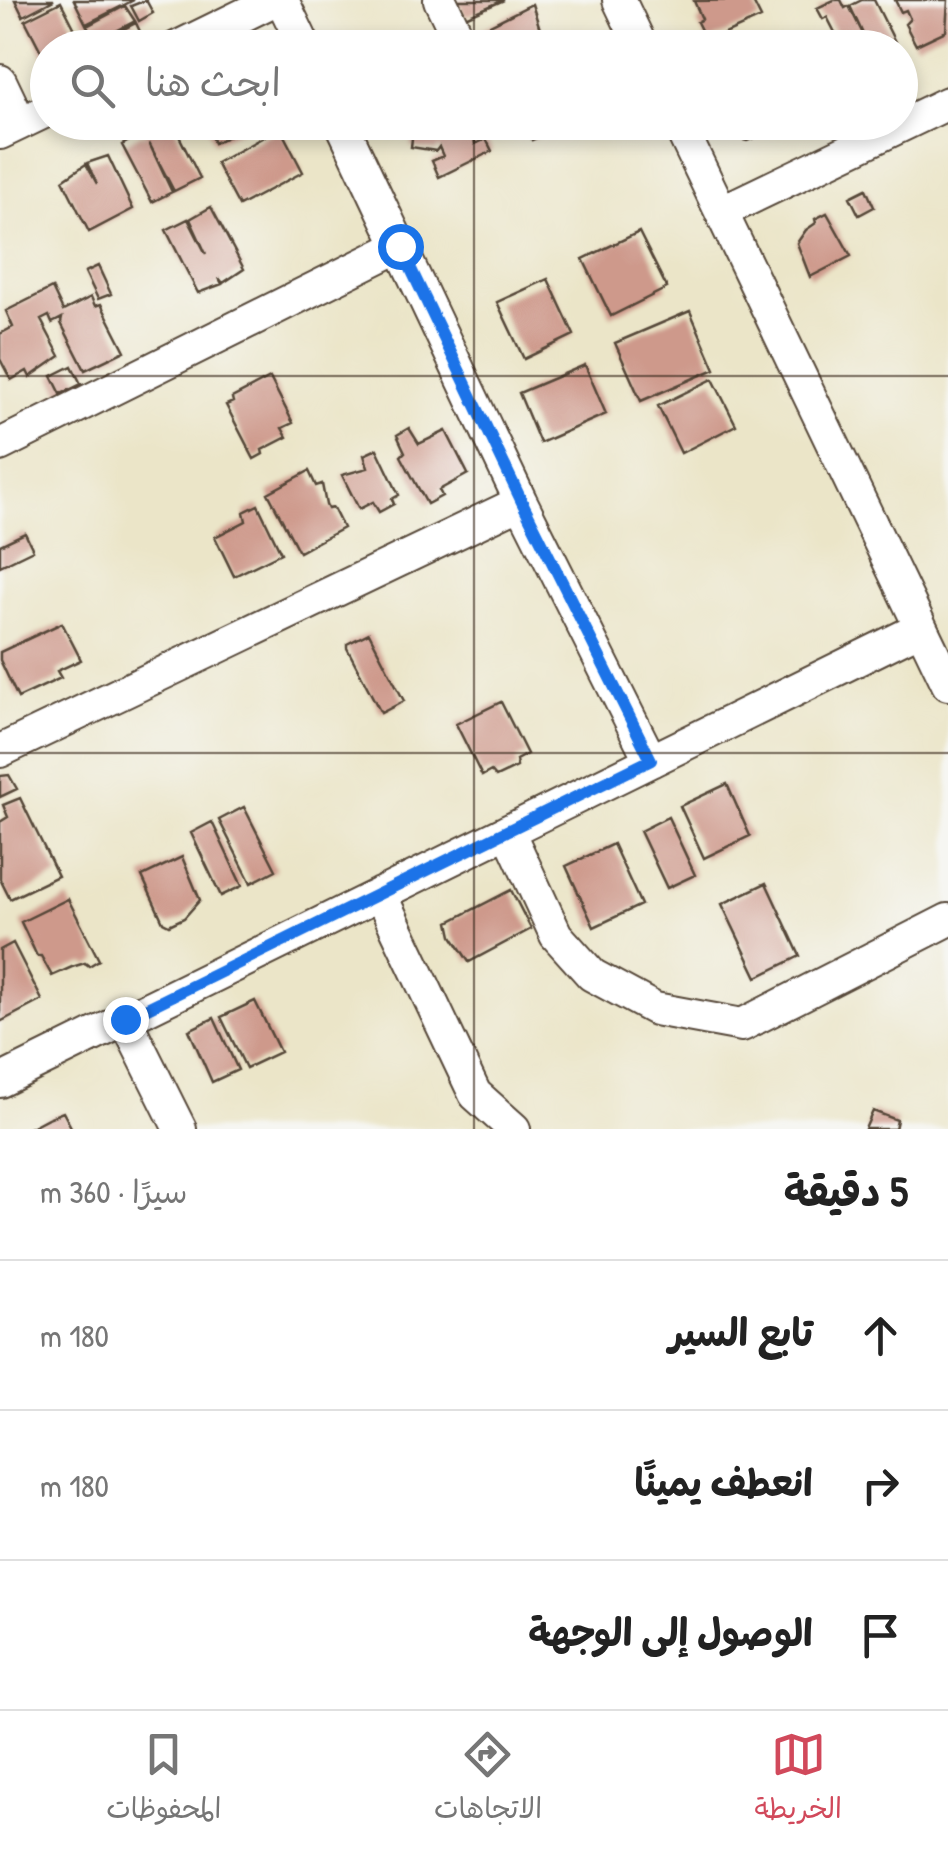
<!DOCTYPE html>
<html lang="ar">
<meta charset="utf-8">
<style>
:root{--surface:#fff;--page:#f6f6f6;--text:#222;--muted:#767676;--line:#e0e0e0;--accent:#d1495b}
body{margin:0;font-family:"Patrick Hand","Playpen Sans Arabic",sans-serif;background:var(--page);color:var(--text);direction:rtl}
.stop{position:absolute;width:30px;height:30px;margin:-22px;border:8px solid #1a73e8;border-radius:50%;background:#fff}
.stop.end{background:#1a73e8;border-color:#fff;box-shadow:0 2px 10px #0008}
.list{margin:0;padding:0;list-style:none}
h2{display:flex;justify-content:space-between;align-items:center;height:130px;margin:0;padding:0 40px;font-size:42px}
h2 small{font-size:32px;font-weight:400;color:var(--muted)}
.list li{display:grid;grid-template-columns:65px 1fr auto;gap:30px;align-items:center;box-sizing:border-box;height:150px;padding:0 40px;border-top:2px solid var(--line)}
.list b{display:block;font-size:38px;white-space:nowrap}
.list em{font-size:32px;font-style:normal;color:var(--muted)}
.icon{flex:none;width:55px;height:55px;fill:none;stroke:currentColor;stroke-width:2;stroke-linecap:round;stroke-linejoin:round}
.map{position:relative;flex:none;width:948px;height:1129px;overflow:hidden;direction:ltr}
.search{position:absolute;background:var(--surface);box-shadow:0 5px 15px #0003;left:30px;right:30px;top:30px;height:110px;display:flex;align-items:center;gap:25px;box-sizing:border-box;padding:0 35px;border-radius:55px;color:var(--muted);font-size:38px}
.sheet{height:580px;background:var(--surface)}
nav{display:flex;justify-content:space-around;align-items:center;box-sizing:border-box;height:140px;border-top:2px solid var(--line);background:var(--surface);font-size:28px;color:var(--muted)}
nav a{display:grid;justify-items:center;gap:5px}
nav .on{color:var(--accent)}
.map>svg:first-child{display:block}
.building{fill:#ce998b}
.lines{fill:none;stroke-linecap:round;stroke-linejoin:round}
.minor-casing{stroke:#554638;stroke-width:36}
.minor{stroke:#fff;stroke-width:32}
.route{stroke:#1a73e8;stroke-width:12}
.grid{fill:none;stroke:#3b2a1e;stroke-width:2.5;stroke-opacity:0.55}
</style>
<div class="map">
<svg width="948" height="1129" viewBox="0 0 948 1129">
<rect width="100%" height="100%" fill="#f6f6f2"/>
<filter id="ink" filterUnits="userSpaceOnUse"><feTurbulence type="fractalNoise" baseFrequency=".01" numOctaves="2"/><feDisplacementMap in="SourceGraphic" scale="20" xChannelSelector="R" yChannelSelector="G"/><feConvolveMatrix kernelMatrix="1 2 1 2 8 2 1 2 1" color-interpolation-filters="sRGB"/></filter>
<filter id="wash" filterUnits="userSpaceOnUse"><feTurbulence type="fractalNoise" baseFrequency=".0048" numOctaves="4" result="noise"/><feDisplacementMap in="SourceGraphic" scale="40" xChannelSelector="R" yChannelSelector="G"/><feGaussianBlur stdDeviation="2.25" result="paint"/><feColorMatrix in="noise" values="0 0 0 0 0 0 0 0 0 0 0 0 0 0 0 0 0 1.4 0 .05"/><feComposite in="paint" operator="in"/></filter>
<g filter="url(#wash)">
<rect width="100%" height="100%" fill="#ebe5c8"/>
<g id="blocks">
<path class="building" d="M15,0H54L23,16Z
M74,0H134L86,24Z
M146,0L153,13L139,21L131,6Z
M458,0H504L465,17Z
M752,0L761,18L707,42L697,22L702,19L694,1Z
M834,0H841L845,8L849,6L863,34L850,6L862,0H874L898,48H843L827,17L823,19L817,8Z
M895,0H948L946,31L916,45L905,24L910,19L906,10L901,12Z
M61,2L80,39L63,48H48V55L44,57L25,20Z
M532,4L546,48H480L479,38L474,33Z
M125,6L135,21L101,39L105,48H88L96,43L87,26Z
M136,23L143,38L126,48H117L112,35Z
M205,122H252V125L214,143Z
M448,122H458L463,133L474,136L475,144L486,139L492,151L439,177L432,161L443,156L439,147L436,151L411,147L413,130L428,132Z
M524,122H570L532,140Z
M736,122H793L794,125L777,134L775,130L747,141L740,139L734,127Z
M165,123L168,129L174,126L200,178L174,191L149,143L172,192L152,202L122,145L143,133L145,138V132Z
M280,128L303,172L239,206L216,163Z
M108,156L133,209L89,232L63,180L86,164L97,184L87,163Z
M866,189L874,207L859,215L850,197Z
M211,207L244,269L223,283L219,278L222,284L198,293L166,230L188,219L206,254L190,219Z
M827,213L851,256L810,277L797,243L806,230L816,223L815,219Z
M639,232L667,288L611,316L583,259Z
M98,266L111,294L98,299L85,272Z
M548,279L574,335L524,359L497,302Z
M52,288L63,311L91,297L95,306L101,304L125,351L85,370L61,323L62,318L52,323L49,316L41,320L60,356L30,377L27,371L11,380L0,359V334L13,327L6,311Z
M690,311L715,369L641,401L615,343Z
M585,365L606,414L540,443L519,393Z
M72,366L81,384L61,394L52,376Z
M270,378L293,423L282,428L287,437L262,450L263,454L254,459L226,405L233,402L232,398Z
M713,379L736,425L681,453L658,406Z
M409,428L419,444L446,431L468,474L439,490L442,496L427,504L401,456L405,452L397,435Z
M377,449L399,495L392,499L394,504L379,512L373,502L359,509L342,475L368,468L364,455Z
M309,471L316,486L322,484L326,505L328,509L333,508L343,528L299,552L268,493Z
M258,505L281,553L234,576L215,537L246,521L244,512Z
M25,533L33,550L0,566V545Z
M62,623L81,660L57,671L61,678L18,698L0,660V652Z
M369,633L404,701L381,713L347,648V644Z
M501,702L527,754L516,760L517,767L496,777L491,771L482,776L456,724Z
M9,775L17,789L0,797V776Z
M727,784L750,836L704,858L680,806Z
M20,798L58,876L10,899L0,879V822L8,817L3,805Z
M244,807L276,870L251,883L219,820Z
M668,817L695,875L667,888L640,831Z
M212,822L242,886L221,896L191,833Z
M613,844L641,905L594,927L566,866Z
M182,857L200,900L184,918L169,925L163,922L142,876Z
M766,883L800,956L757,977L722,904Z
M511,890L531,929L469,962L452,936L449,922Z
M68,899L99,960L89,966L85,963L72,967L52,976L41,956H37L21,922Z
M13,943L42,1000L0,1022V950Z
M255,1001L280,1052L246,1068L221,1017Z
M214,1018L238,1070L212,1082L189,1030Z
M873,1111L897,1120L895,1129H865Z
M63,1112L72,1129H27L48,1118Z"/>
</g>
</g>
<g filter="url(#ink)">
<use href="#blocks" fill-opacity="0" stroke="#554638" stroke-width="2.5"/>
<g class="lines">
<g class="minor-casing">
<path id="minor" d="M282,0L305,48
M440,0L463,48
M619,0L642,48
M176,48L274,0
M0,81L20,123
M341,122L521,502L651,761
M678,122L948,684
M0,133L48,110
M721,212L948,103
M0,445L400,246
M0,751L521,502
M508,831L556,935L592,975L655,1009L742,1025L948,920
M380,894L475,1094L514,1129
M125,1019L180,1129
M0,1081L921,628"/>
</g>
<use href="#minor" class="minor"/>
</g>
</g>
<g class="lines" filter="url(#ink)">
<path class="route" d="M125,1019L651,760L522,502L400,246"/>
</g>
<path class="grid" d="M474,0V48M474,122V1129M0,376H948M0,753H948"/>
</svg>
<div class="stop" style="left:400px;top:246px"></div>
<div class="stop end" style="left:125px;top:1019px"></div>
<div class="search"><svg class="icon" aria-label="search" viewBox="0 0 24 24"><circle cx="10" cy="10" r="6"/><path d="M15 15l6 6"/></svg>ابحث هنا</div>
</div>
<section class="sheet">
<h2>5 دقيقة<small>سيرًا · 360 m</small></h2>
<ul class="list">
<li><svg class="icon" aria-label="ahead" viewBox="0 0 24 24"><path d="M12 20V5M6 11l6-6 6 6"/></svg><div><b>تابع السير</b></div><em>180 m</em></li>
<li><svg class="icon" aria-label="right" viewBox="0 0 24 24"><path d="M7 20v-9h11M14 6l5 5-5 5"/></svg><div><b>انعطف يمينًا</b></div><em>180 m</em></li>
<li><svg class="icon" aria-label="arrive" viewBox="0 0 24 24"><path d="M6 21V4h12l-3 4 3 4H6"/></svg><div><b>الوصول إلى الوجهة</b></div></li>
</ul>
</section>
<nav>
<a class="on"><svg class="icon" aria-label="map" viewBox="0 0 24 24"><path d="M3 6l6-2 6 2 6-2v14l-6 2-6-2-6 2zM9 4v14M15 6v14"/></svg>الخريطة</a>
<a><svg class="icon" aria-label="directions" viewBox="0 0 24 24"><path d="M12 3l9 9-9 9-9-9zM9 14v-3h6M13 9l2 2-2 2"/></svg>الاتجاهات</a>
<a><svg class="icon" aria-label="saved" viewBox="0 0 24 24"><path d="M7 4h10v16l-5-4-5 4z"/></svg>المحفوظات</a>
</nav>
